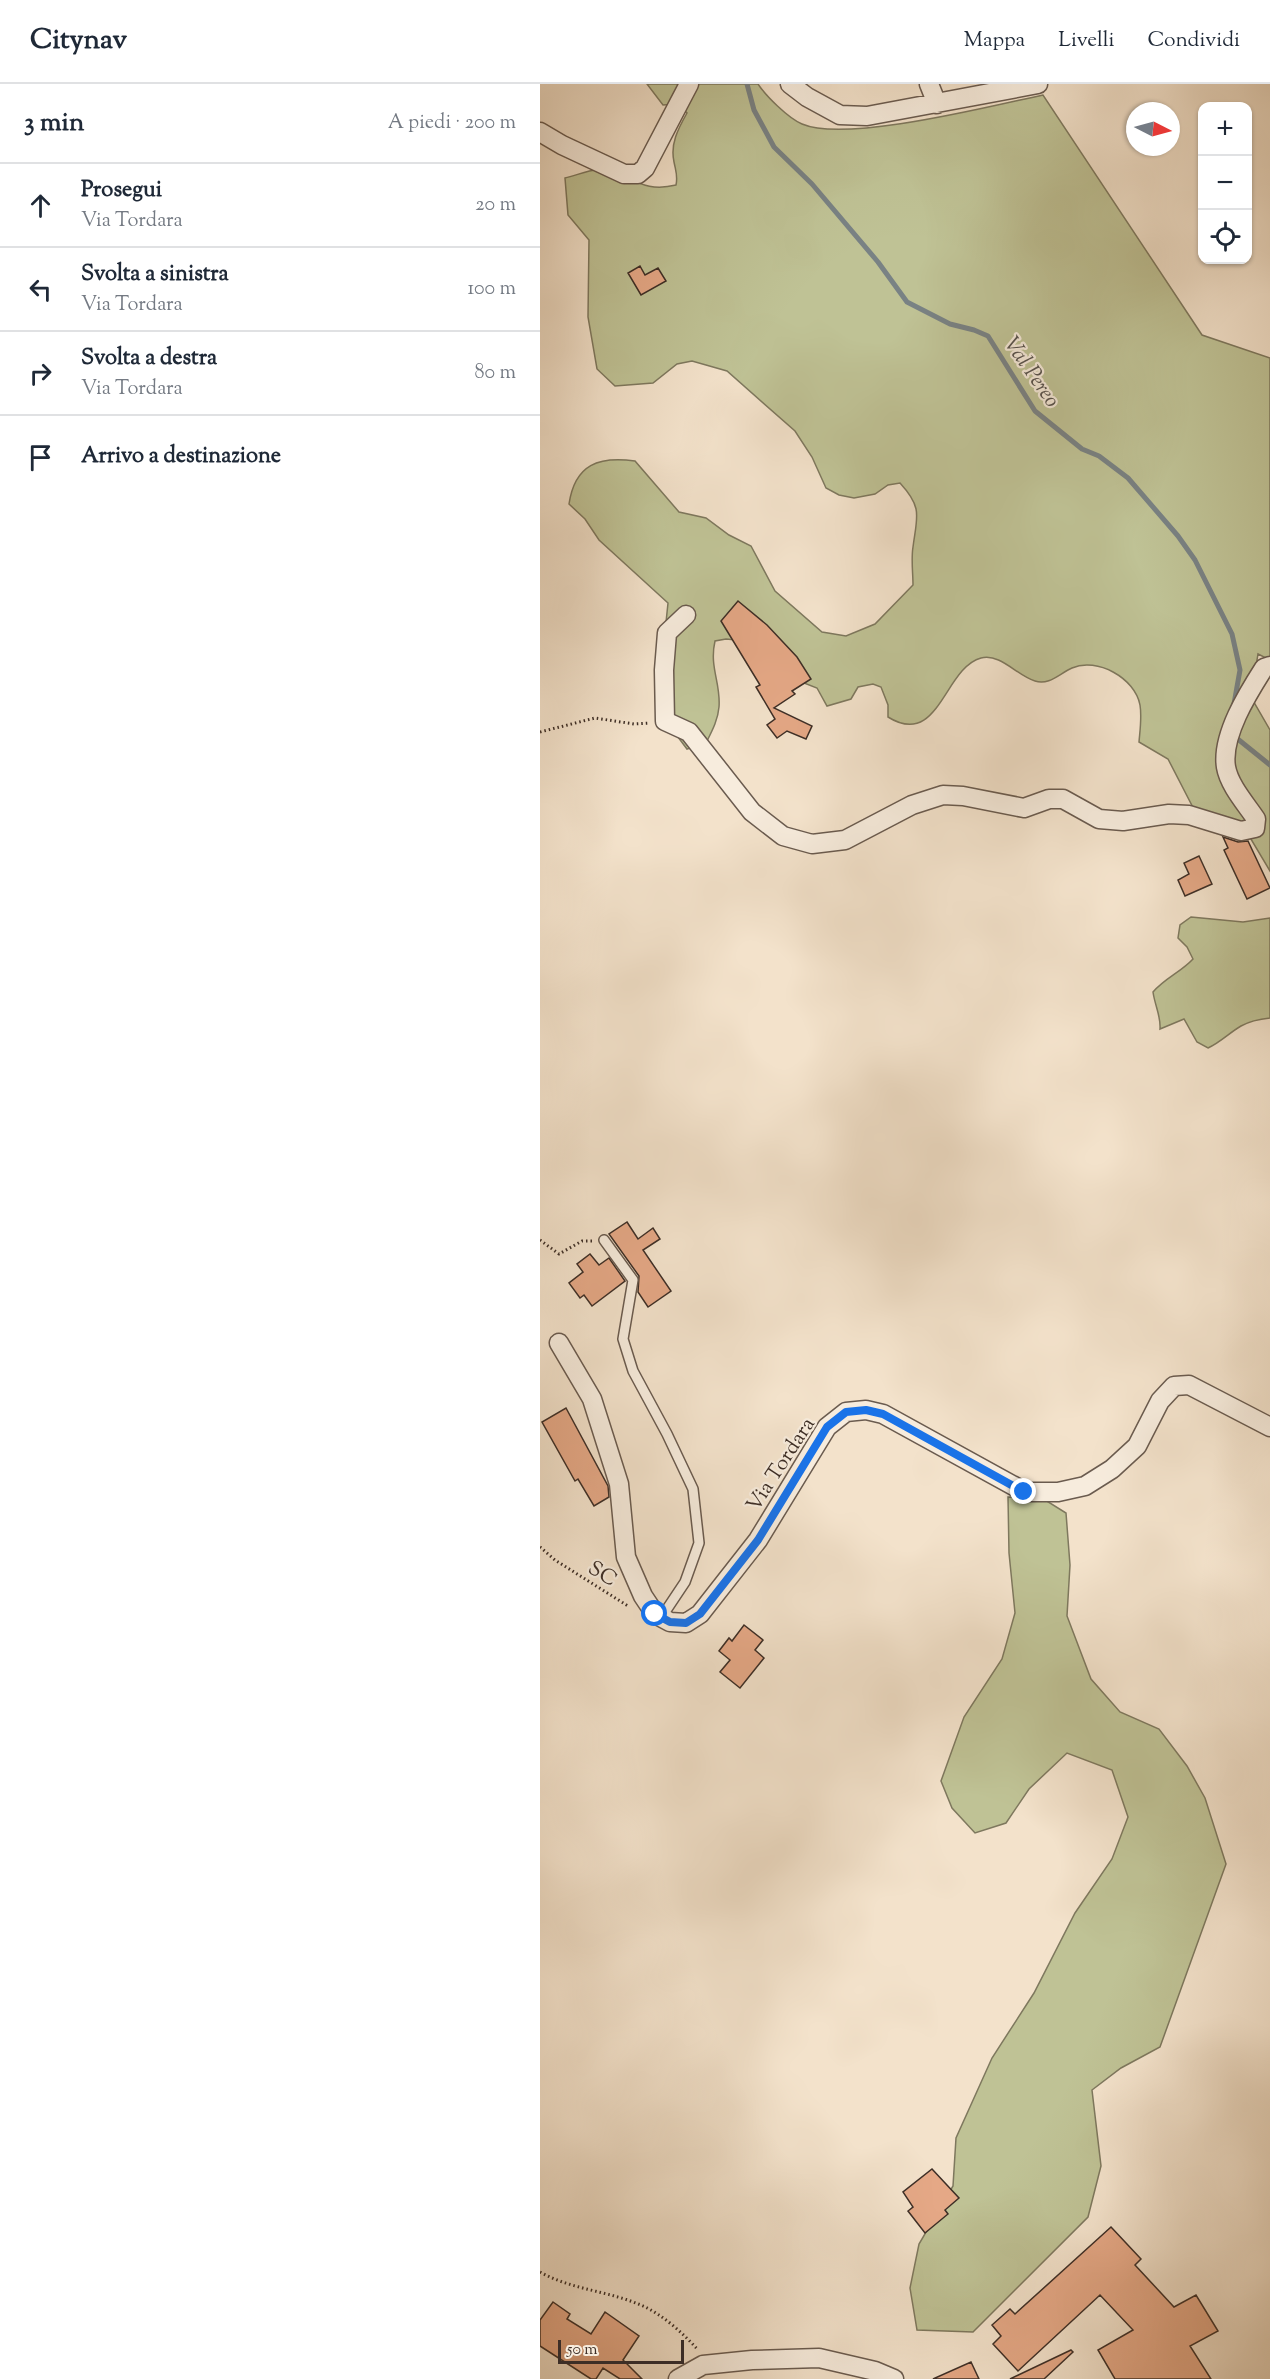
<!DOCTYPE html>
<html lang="it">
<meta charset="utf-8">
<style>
:root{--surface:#fff;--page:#f2f2f3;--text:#1f2937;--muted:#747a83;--line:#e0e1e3}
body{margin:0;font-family:"Sorts Mill Goudy",serif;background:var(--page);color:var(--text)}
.controls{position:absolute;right:18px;top:18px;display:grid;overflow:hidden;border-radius:12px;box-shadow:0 2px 4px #0004}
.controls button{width:54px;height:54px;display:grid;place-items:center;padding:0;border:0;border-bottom:2px solid var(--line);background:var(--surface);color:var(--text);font:30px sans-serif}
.compass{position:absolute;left:586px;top:18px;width:54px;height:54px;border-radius:50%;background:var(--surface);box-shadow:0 2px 4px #0004;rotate:96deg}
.scale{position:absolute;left:18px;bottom:15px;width:126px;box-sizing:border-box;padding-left:6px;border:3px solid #3d2e26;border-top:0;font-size:16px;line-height:21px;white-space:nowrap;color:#3d2e26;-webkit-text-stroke:4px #f7ecdd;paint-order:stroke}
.stop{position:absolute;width:18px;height:18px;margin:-14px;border:4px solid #1a73e8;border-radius:50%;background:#fff}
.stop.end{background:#1a73e8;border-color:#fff;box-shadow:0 2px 6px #0008}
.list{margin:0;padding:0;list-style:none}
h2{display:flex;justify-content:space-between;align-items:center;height:78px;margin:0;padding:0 24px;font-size:26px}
h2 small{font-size:20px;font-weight:400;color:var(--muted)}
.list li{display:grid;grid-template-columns:39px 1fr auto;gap:18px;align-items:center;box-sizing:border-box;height:84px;padding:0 24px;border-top:2px solid var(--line)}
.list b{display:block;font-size:22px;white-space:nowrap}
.list p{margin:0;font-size:20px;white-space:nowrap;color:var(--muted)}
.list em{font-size:20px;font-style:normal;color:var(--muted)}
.icon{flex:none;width:33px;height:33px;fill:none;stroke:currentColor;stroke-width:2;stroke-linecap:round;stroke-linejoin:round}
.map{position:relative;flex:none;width:730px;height:2295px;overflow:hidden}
header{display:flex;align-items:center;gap:36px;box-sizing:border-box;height:84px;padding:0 30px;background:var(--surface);border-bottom:2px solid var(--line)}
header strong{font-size:28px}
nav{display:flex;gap:33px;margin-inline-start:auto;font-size:21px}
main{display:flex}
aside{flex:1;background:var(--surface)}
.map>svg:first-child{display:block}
.green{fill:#bfc295;stroke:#7e785e;stroke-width:1.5}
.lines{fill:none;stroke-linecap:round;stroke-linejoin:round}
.stream{stroke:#798284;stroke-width:5}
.building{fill:#e5a886;stroke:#3d2e26;stroke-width:1.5}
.lane-casing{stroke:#6a5b4f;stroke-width:12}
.street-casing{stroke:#6a5b4f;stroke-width:21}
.path{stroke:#3d2e26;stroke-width:3;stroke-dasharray:1.5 3;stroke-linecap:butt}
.lane{stroke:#f7ecdd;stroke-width:9}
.street{stroke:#f7ecdd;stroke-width:18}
.route{stroke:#1a73e8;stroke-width:8}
.labels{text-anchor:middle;stroke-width:4.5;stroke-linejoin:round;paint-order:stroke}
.street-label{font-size:21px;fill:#3d2e26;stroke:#f7ecdd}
.water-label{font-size:22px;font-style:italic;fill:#56514d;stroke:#f7ecdd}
</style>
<header>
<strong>Citynav</strong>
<nav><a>Mappa</a><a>Livelli</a><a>Condividi</a></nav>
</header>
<main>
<aside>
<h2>3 min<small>A piedi · 200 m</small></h2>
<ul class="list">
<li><svg class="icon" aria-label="ahead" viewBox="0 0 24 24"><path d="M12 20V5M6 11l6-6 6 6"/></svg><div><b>Prosegui</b><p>Via Tordara</p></div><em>20 m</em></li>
<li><svg class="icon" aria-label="left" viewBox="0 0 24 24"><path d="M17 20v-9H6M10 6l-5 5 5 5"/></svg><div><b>Svolta a sinistra</b><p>Via Tordara</p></div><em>100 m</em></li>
<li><svg class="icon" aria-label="right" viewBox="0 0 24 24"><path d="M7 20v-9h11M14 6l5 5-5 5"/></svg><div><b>Svolta a destra</b><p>Via Tordara</p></div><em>80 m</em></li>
<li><svg class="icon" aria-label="arrive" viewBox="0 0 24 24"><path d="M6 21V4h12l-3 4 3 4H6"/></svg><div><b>Arrivo a destinazione</b></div></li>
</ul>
</aside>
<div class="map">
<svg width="730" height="2295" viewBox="0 0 730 2295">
<rect width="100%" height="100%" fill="#f3e2cb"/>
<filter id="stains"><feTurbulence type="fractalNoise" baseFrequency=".00333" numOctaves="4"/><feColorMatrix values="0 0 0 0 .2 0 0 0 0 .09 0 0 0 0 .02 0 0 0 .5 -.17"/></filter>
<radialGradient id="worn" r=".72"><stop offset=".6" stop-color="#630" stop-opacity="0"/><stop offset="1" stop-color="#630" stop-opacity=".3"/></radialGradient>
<path class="green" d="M107,0H218C226,12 248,34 262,40C306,59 451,22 503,11L662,251L730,274V576L718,570L711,613L730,646V787L702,740L660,737L628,675L599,658C600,646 602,633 600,621C595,594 557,573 532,584C520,589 509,602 495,597C477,592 461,569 441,574C404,584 399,665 348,633V621L341,603L333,600L318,603L311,615L287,622L277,604L254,595L207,557L186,555L175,557C169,583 181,599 179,623C178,636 172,647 166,659L147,665L117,625L128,519L59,456L45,435L29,420C35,380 59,372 95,377L139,428L166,434L189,451L211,462L235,507L282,548L306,552L335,540L373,501C373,489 371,475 373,463C377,432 383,424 360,399L348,401L335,410L314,414L299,411L286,404L272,373L255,347L187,287L152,277L137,280L113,299L75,302L57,285L48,233L49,156L28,131L25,94C35,92 48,86 57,86C90,88 99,110 136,101C138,92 136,88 134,78C130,60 138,45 147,29L137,20L123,21Z
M651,833L703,838L730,834V934C720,935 710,937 701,942C689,949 681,958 668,964L657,958L644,935L620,945C621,932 615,922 613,908C625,894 641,888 653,875L647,863L638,854L640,841Z
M468,1413L502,1414L526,1429L530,1481L527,1532L551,1595L580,1628L619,1645L647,1682L665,1714L686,1780L620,1963L581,1984L552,2006L561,2082L548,2133L433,2248L377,2246L370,2204L379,2160L413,2102L416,2054L452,1974L494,1909L535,1829L572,1775L588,1733L572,1686L527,1669L489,1705L466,1739L435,1749L412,1724L401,1697L424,1633L462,1575L475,1529L469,1469Z"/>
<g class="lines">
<path class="stream" d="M207,0L214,26L234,63L272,100L338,178L367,218L410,240L434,246L448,252L495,327L542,365L559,372L588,394L638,452L655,476L692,550L700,586L694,620
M694,652L730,681"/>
</g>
<path class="building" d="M100,182L105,191L118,184L126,197L101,211L88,189Z
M198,517L227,541L257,573L271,595L252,607L255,610L234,624L272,642L266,655L247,647L237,654L227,641L235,635L216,603L220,601L181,537Z
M683,753L698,758L708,757L730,804L707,815L684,766L688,764Z
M659,772L672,800L645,812L638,796L649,790L644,779Z
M87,1138L98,1155L113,1144L120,1155L103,1166L131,1207L108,1223L98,1208L99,1192L69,1150Z
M50,1170L59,1181L69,1174L85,1197L52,1222L44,1211L40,1214L29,1199L43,1188L37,1180Z
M26,1324L68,1402L69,1413L54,1422L38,1395L35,1397L2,1338Z
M204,1541L223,1556L215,1566L224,1574L200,1604L180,1588L190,1576L179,1567L189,1554L192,1557Z
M392,2085L419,2114L405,2126L408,2130L385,2149L368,2127L373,2123L363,2108Z
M571,2143L601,2175L595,2181L634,2223L656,2211L678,2247L650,2262L671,2295H575L558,2266L593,2246L560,2211L478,2287L453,2260L461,2252L452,2241L470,2225L475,2230Z
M13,2218L30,2230L27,2235L51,2250L65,2228L99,2252L83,2276L102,2295H80L63,2284L56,2295H51L0,2262V2236Z
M531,2266L533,2268L504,2295H470Z
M431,2278L439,2295H393Z"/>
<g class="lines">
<g class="lane-casing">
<path id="lane" d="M64,1156L93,1196L83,1255L93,1287L127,1350L153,1405L159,1459L145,1498L121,1534"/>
</g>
<g class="street-casing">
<path id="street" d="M250,0L267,13L300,31L327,32L498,0
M389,0L397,20
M0,48L22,61L84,90H98L105,84L149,0
M146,531L127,549L124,586L125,637L149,648L212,728L243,752L272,760L305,756L372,721L403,711L423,712L484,724L509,715H523L559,735L583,737L629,730L649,731L701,747L715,744L716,735C706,720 689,701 686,683C681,652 708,609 724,584L730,582
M19,1259L52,1315L79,1400L86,1473L103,1512L115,1530L130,1538L146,1539L160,1530L218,1456L287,1343L306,1328L326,1326L343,1330L485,1408H518L545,1402L572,1385L597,1362L620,1317L634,1302L649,1301L730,1343
M138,2295L163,2281L212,2276L279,2274L335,2287L354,2295"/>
</g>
<path class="path" d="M0,648L55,634L94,640L110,639
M0,1156L19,1170L42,1157H53
M0,1463L15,1476L88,1522
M0,2188C32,2206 70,2207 103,2222C123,2231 143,2249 158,2266"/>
<use href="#lane" class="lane"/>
<use href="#street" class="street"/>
</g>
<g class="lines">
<path class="route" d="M115,1530L130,1538L146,1539L160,1530L218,1456L287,1343L306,1328L326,1326L343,1330L484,1408"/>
</g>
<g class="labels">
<g class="street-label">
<text transform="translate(240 1380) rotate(-57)" y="7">Via Tordara</text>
<text transform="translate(63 1489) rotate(32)" y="7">SC</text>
</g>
<g class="water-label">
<text transform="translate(493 287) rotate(55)" y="8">Val Pereo</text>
</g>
</g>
<rect width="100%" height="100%" filter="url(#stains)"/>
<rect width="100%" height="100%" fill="url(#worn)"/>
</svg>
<div class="controls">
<button>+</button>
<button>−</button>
<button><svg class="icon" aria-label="locate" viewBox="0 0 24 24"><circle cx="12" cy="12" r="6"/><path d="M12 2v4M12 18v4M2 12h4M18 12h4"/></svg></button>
</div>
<svg class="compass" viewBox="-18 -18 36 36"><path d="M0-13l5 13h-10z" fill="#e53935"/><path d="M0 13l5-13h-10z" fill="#747a83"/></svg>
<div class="scale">50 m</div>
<div class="stop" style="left:115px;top:1530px"></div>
<div class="stop end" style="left:484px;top:1408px"></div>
</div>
</main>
